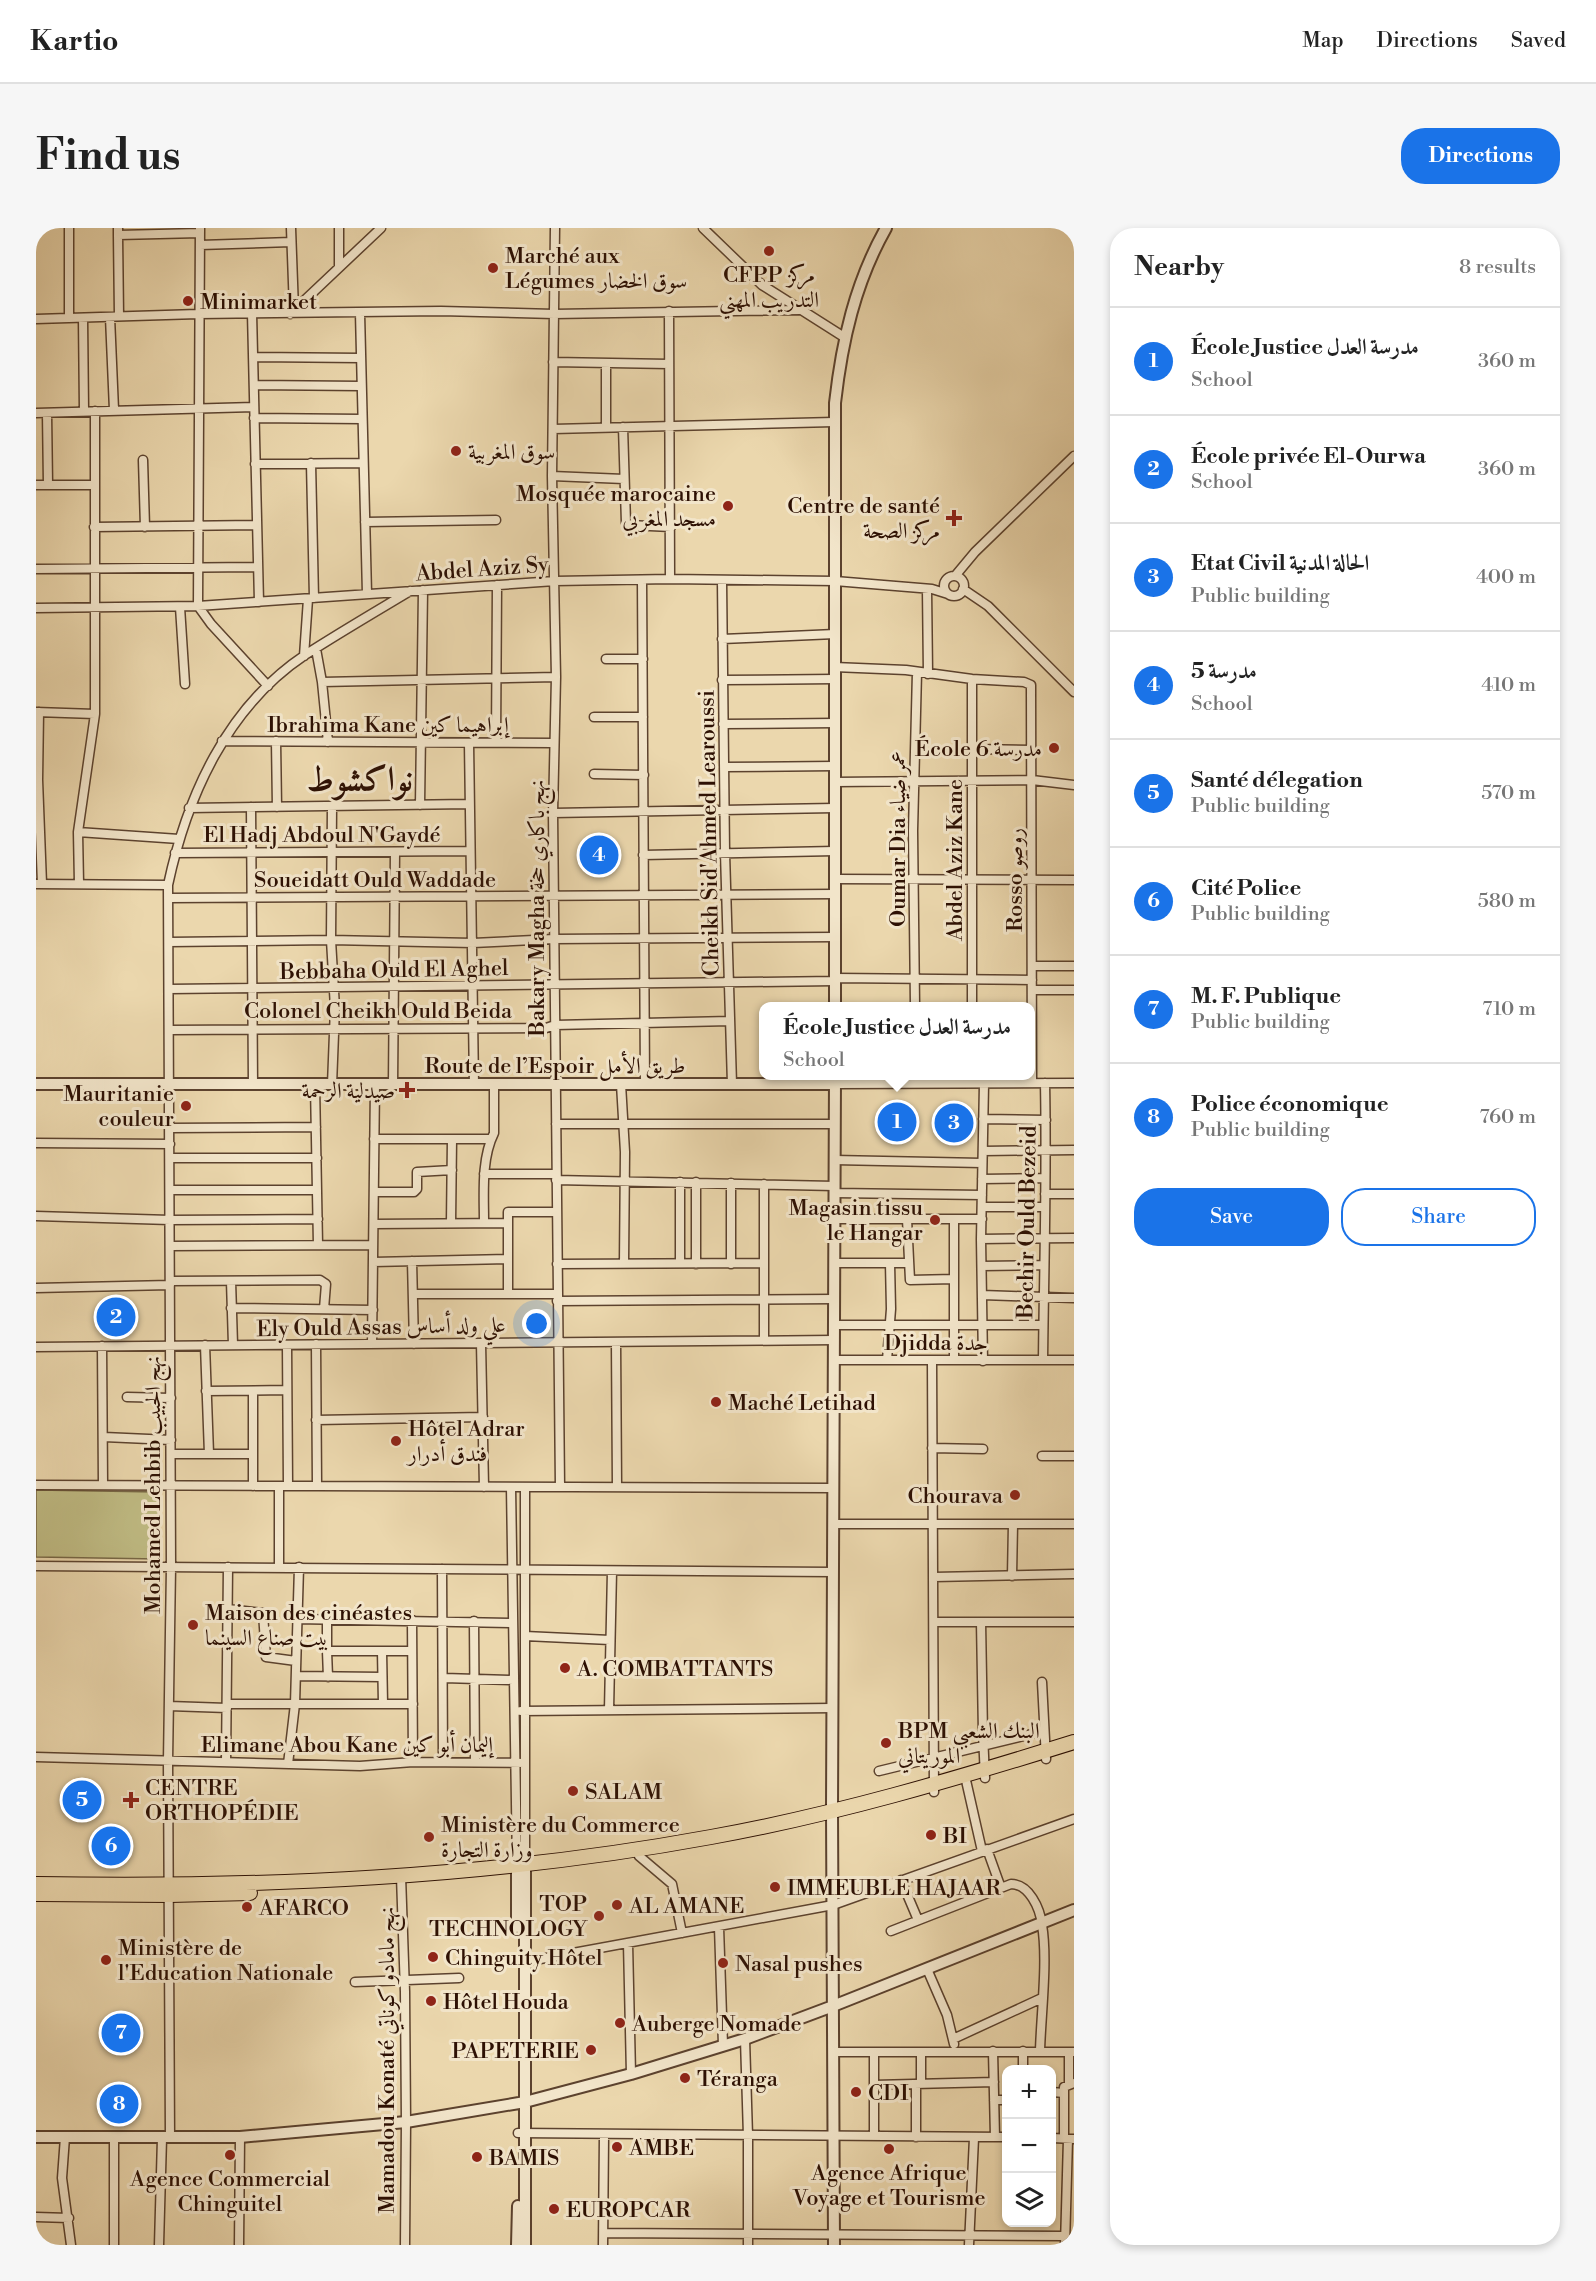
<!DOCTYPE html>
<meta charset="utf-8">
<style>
:root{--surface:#fff;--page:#f6f6f6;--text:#222;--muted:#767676;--line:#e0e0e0;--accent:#1a73e8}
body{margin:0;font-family:"Libre Bodoni",Amiri,serif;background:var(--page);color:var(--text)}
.controls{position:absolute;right:18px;bottom:18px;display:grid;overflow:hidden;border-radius:12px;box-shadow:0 3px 9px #0003}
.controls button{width:54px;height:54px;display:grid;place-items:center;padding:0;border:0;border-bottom:2px solid var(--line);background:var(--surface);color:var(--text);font:30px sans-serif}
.you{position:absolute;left:501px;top:1096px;width:21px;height:21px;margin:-15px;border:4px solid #fff;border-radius:50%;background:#1a73e8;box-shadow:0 0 0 9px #1a73e833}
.badge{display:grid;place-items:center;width:39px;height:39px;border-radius:50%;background:var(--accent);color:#fff;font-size:20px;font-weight:700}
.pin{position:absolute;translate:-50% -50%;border:3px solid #fff;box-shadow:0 2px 6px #0006}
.popup{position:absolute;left:723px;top:774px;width:276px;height:78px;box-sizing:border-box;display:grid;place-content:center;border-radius:12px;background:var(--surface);filter:drop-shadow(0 2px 4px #0005);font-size:20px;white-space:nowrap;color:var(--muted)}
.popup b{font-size:22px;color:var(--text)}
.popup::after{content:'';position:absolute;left:50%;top:100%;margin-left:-12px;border:12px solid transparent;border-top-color:var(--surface)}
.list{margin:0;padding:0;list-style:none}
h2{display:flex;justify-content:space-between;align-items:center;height:78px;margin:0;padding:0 24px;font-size:26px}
h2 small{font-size:20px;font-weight:400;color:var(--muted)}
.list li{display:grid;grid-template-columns:39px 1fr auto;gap:18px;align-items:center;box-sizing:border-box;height:108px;padding:0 24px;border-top:2px solid var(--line)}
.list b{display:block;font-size:22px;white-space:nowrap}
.list p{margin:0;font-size:20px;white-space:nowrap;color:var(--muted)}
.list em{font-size:20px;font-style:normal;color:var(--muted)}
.actions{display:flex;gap:12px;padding:18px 24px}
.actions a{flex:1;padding:14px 0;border:2px solid var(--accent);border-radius:24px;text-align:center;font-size:21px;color:var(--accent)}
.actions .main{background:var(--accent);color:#fff}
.icon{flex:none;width:33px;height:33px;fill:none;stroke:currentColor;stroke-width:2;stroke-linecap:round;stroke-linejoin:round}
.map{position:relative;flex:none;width:1038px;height:2017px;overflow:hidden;border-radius:24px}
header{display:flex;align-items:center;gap:36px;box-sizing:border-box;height:84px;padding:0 30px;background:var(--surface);border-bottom:2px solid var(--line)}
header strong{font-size:28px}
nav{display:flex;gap:33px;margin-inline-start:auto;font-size:21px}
.intro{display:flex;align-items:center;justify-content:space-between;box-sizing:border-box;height:144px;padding:0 36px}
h1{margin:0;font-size:42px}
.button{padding:15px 27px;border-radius:24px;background:var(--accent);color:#fff;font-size:21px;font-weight:700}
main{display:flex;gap:36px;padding:0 36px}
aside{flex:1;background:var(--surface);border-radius:24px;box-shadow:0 3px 9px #0003}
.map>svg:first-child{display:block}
.green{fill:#c0bc84;stroke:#766644;stroke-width:1.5}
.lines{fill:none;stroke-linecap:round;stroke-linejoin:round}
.minor-casing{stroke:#5c422e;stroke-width:11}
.tertiary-casing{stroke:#5c422e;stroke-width:14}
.trunk-casing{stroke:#2d1003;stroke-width:16}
.minor{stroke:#f2e5ca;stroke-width:8}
.tertiary{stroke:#f2e5ca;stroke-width:10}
.trunk{stroke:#ebd7ad;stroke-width:14}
.poi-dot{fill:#8f2418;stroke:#f2e5ca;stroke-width:2}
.labels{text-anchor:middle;stroke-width:6;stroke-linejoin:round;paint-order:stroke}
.poi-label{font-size:22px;fill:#2d1003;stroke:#f2e5ca;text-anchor:start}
.street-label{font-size:22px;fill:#2d1003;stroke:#f2e5ca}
.town-label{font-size:34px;font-weight:bold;fill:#2d1003;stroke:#f2e5ca}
</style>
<header>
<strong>Kartio</strong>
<nav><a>Map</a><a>Directions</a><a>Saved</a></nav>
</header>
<div class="intro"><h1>Find us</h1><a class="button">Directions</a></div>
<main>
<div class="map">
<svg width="1038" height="2017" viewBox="0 0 1038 2017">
<rect width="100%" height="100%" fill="#ebd7ad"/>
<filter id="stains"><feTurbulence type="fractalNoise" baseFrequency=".00333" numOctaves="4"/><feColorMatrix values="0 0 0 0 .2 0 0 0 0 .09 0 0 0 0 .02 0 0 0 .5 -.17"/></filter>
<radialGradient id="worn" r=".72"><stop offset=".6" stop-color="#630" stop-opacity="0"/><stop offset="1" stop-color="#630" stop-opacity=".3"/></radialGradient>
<path class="green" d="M0,1262L122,1264V1331L0,1329Z"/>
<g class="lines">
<g class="minor-casing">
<path id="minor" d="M33,0V90
M82,0V7L164,5
M164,0L162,378L175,396L232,458
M255,0L258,82
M519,0L516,248L520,449L517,585L524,1259
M667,0L726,57L808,109
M82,7L83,88
M164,17L255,14
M303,39V0
M633,83L634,351
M216,85L223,374
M324,85L331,366
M254,86L345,0
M74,89L78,182
M47,90L48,183
M0,91L162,86L405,83L518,86L764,82
M217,129L325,130
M517,134L633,136
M570,135V199
M218,157L325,158
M0,185L218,179
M11,185L12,257
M218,190L326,191
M587,199L590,295L593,297L635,299
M517,201L798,194
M107,232L109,299
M275,235L278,370
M219,236L327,235
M516,248L588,251
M0,257H58
M329,294L460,292
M58,299L221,297
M0,341L222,339
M919,348L939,324L1038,228
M908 358a10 10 0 1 1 20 0a10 10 0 1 1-20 0Z
M606,352L609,856
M686,353L689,625L696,856
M891,361L892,446
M927,361L952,378L1038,464
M144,379L149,456
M0,380L162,378L519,353L634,351L799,353L896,361L912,366
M686,411L799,406
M280,421L286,454L292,514
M268,428L272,371
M570,431H607
M798,439L870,442L936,451L988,454L995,457L996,855
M686,452L799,451
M286,454L520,449
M0,484L59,486
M3,484L2,552L6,656
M558,489H607
M687,496L799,495
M186,513L518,515
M240,513L241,579
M460,514L461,357
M433,515L438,857
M937,521L996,522
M688,539L799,538
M558,546L608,547
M799,554L996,552L1038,557
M384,577L387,362
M296,578L295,712L299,780L296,857
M215,579L217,857
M153,580L433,576
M517,585L799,580
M42,604L143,611
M139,625L434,623
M607,627L799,623
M799,651L1038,652
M0,656L132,657
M43,656L42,604L59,486V183
M132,670L799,666
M133,714L295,712L437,715L518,711L799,709
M996,738H1038
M799,750L996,752
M133,761L799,753
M996,762H1038
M879,778L877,603L881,444
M936,778V451
M133,802L510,800L519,797L694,793
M585,856L589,924L588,1035
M799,856L1038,855
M279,857L282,1017
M357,857L359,624
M947,891L1010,892
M520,896H799
M134,900L280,899
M338,911H455
M0,915L134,916
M947,923L1038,922
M134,930H281
M798,932L946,935
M448,946H520
M946,951L1009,950
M520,952L799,958
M728,956V1112
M134,962H281
M338,964H378L381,961V944L416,942
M799,965L946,967
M1009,966H1038
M946,979H1008
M0,988L134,992L282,991
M798,991H946
M871,991L874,1052L918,1051
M448,994C448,966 445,931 458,905V856
M415,995L416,911
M338,996L472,995
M945,1011L1038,1010
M134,1018L337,1017
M376,1033L378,1116
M337,1034L472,1031
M644,1035V954
M798,1035H872
M521,1036L727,1035
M660,1036V954
M695,1036V955
M946,1038L1007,1037
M134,1053L284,1052L290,1056L288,1081
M195,1053L197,1117
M0,1060L134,1057
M377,1066H521
M472,1066V984H520
M946,1067L1038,1070
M521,1073L798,1071
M195,1080L337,1082
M798,1097H1007
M580,1114L581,1259
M445,1115L448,1259
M280,1116L281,1258
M336,1116L339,857
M169,1117L173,1226
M251,1117L252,1258
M66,1118L67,1257
M0,1119L798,1112
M798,1132H1038
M851,1132L855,1081L854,1035
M896,1132L898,1564
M918,1132V991
M1007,1132C1008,1040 1011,948 1009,855
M947,1133L945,1011L948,856
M170,1163L251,1162
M217,1163V1258
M91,1169L135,1170
M280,1192L447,1189
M68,1209L135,1212
M896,1220L947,1221
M135,1226H217
M1006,1228H1038
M0,1257L798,1260
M475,1259L481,1638
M797,1296H1038
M0,1338L797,1344
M243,1339V1258
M406,1341L407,1534
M976,1348L977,1296
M898,1349L1038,1346
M192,1381L227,1385L230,1429L260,1433
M261,1391L477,1395
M291,1391V1423H376
M376,1392L377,1534
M438,1393L439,1534
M898,1394H1038
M945,1394L947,1506L949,1550
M489,1408L574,1412
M291,1423L292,1449
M346,1423L347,1476
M260,1448L346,1449
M408,1450L477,1452
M1006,1454L1010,1531
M191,1476H377
M133,1478L191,1480
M573,1482L576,1343
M485,1483L797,1480
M0,1529L324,1538L377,1534L489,1535
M190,1533L192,1339
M252,1536L259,1476L263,1339
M843,1543L1008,1503
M929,1548L946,1623
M951,1621L965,1660
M603,1628L636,1656L646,1705
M489,1637V1259
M365,1648L369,1764L370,1894L369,2017
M865,1652L882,1692
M683,1699L687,1817
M855,1703L975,1656C993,1656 1004,1680 1006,1697C1012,1732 1005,1786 1004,1823
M592,1715L595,1846
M488,1734L797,1677L1038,1591
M891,1741L911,1787L918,1816
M319,1754L423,1750
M709,1811L712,1908V2017
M917,1811L1006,1770
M957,1823L959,1909
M797,1824H1038
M838,1824V1908
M987,1842V1823
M880,1856V1909
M885,1856V1824
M1033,1856V1824
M838,1857L958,1854
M1016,1864L1028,1865
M958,1872H970
M482,1905L970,1909
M29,1909L26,1950L35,2017
M134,1910L132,1533L135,1339L132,657C151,568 191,479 269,427C303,405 339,384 374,363
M1016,1910L1038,1911
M1028,1910V1859L1038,1855
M0,1989L33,1990
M568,2005L1029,2008
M78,2017V1910
M123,2017L126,1910
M203,2017L204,1909
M567,2017L568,1907
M933,2017L938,1910
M1029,2017L1032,1911"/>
</g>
<g class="tertiary-casing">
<path id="tertiary" d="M799,778V175C806,113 819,55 850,0
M0,856H799
M489,1637V2017
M481,1638V1699
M0,1909H204L370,1894L489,1874L595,1846L709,1811L797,1778L1038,1682
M481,2017L482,1978
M798,2017L796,1582L799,848"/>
</g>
<g class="trunk-casing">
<path id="trunk" d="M0,1656C226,1660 452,1650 675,1609C798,1587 919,1551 1038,1514
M0,1666L134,1667L214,1665"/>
</g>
<use href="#minor" class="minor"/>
<use href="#tertiary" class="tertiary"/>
<use href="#trunk" class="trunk"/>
</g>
<g class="poi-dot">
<circle cx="733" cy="23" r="6"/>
<circle cx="457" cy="40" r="6"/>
<circle cx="152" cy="73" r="6"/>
<circle cx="420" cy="223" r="6"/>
<circle cx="692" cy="278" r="6"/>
<path d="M915 281h6v6h6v6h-6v6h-6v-6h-6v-6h6z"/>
<circle cx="1018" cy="520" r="6"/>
<path d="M368 853h6v6h6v6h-6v6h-6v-6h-6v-6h6z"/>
<circle cx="150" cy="878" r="6"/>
<circle cx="899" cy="992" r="6"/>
<circle cx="680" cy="1174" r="6"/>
<circle cx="360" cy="1213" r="6"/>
<circle cx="979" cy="1267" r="6"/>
<circle cx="157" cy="1397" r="6"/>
<circle cx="529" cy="1440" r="6"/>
<circle cx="850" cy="1515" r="6"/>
<circle cx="537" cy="1563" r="6"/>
<path d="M92 1563h6v6h6v6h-6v6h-6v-6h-6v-6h6z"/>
<circle cx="895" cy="1607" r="6"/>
<circle cx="393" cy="1609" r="6"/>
<circle cx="739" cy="1659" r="6"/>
<circle cx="581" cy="1677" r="6"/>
<circle cx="211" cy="1679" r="6"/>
<circle cx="563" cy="1688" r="6"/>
<circle cx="397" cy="1729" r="6"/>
<circle cx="70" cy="1732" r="6"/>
<circle cx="687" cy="1735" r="6"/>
<circle cx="395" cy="1773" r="6"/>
<circle cx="584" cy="1795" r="6"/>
<circle cx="555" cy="1822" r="6"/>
<circle cx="649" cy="1850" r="6"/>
<circle cx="820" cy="1864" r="6"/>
<circle cx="581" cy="1919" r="6"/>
<circle cx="853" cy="1921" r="6"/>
<circle cx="194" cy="1927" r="6"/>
<circle cx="441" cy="1929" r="6"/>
<circle cx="518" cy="1981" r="6"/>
</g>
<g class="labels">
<g class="poi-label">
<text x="469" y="35">Marché aux<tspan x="469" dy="25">Légumes سوق الخضار</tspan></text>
<text x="733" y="54" text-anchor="middle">CFPP مركز<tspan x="733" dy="25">التدريب المهني</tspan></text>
<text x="164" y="81">Minimarket</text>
<text x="432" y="231">سوق المغربية</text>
<text x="680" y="273" text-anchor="end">Mosquée marocaine<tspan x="680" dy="25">مسجد المغربي</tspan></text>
<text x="904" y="285" text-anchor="end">Centre de santé<tspan x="904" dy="25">مركز الصحة</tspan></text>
<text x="1006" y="528" text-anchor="end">École 6 مدرسة</text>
<text x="359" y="870" text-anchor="end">صيدلية الرحمة</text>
<text x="138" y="873" text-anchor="end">Mauritanie<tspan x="138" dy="25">couleur</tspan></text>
<text x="887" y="987" text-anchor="end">Magasin tissu<tspan x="887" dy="25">le Hangar</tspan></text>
<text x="692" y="1182">Maché Letihad</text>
<text x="372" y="1208">Hôtel Adrar<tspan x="372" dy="25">فندق أدرار</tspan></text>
<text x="967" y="1275" text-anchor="end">Chourava</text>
<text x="169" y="1392">Maison des cinéastes<tspan x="169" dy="25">بيت صناع السينما</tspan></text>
<text x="541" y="1448">A. COMBATTANTS</text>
<text x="862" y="1510">BPM البنك الشعبي<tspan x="862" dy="25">الموريتاني</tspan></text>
<text x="109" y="1567">CENTRE<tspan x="109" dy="25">ORTHOPÉDIE</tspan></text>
<text x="549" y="1571">SALAM</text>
<text x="405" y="1604">Ministère du Commerce<tspan x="405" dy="25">وزارة التجارة</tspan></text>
<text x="907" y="1615">BI</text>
<text x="751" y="1667">IMMEUBLE HAJAAR</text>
<text x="551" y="1683" text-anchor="end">TOP<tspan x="551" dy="25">TECHNOLOGY</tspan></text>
<text x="593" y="1685">AL AMANE</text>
<text x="223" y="1687">AFARCO</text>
<text x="82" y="1727">Ministère de<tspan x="82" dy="25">l'Education Nationale</tspan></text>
<text x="409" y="1737">Chinguity Hôtel</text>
<text x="699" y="1743">Nasal pushes</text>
<text x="407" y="1781">Hôtel Houda</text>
<text x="596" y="1803">Auberge Nomade</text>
<text x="543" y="1830" text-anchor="end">PAPETERIE</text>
<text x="661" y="1858">Téranga</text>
<text x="832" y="1872">CDI</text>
<text x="593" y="1927">AMBE</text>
<text x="453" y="1937">BAMIS</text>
<text x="853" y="1952" text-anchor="middle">Agence Afrique<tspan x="853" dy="25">Voyage et Tourisme</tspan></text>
<text x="194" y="1958" text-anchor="middle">Agence Commercial<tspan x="194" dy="25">Chinguitel</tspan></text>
<text x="530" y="1989">EUROPCAR</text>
</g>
<g class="street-label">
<text transform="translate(446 340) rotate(-4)" y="8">Abdel Aziz Sy</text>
<text x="352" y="504">Ibrahima Kane إبراهيما كين</text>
<text transform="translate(672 605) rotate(-91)" y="8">Cheikh Sid'Ahmed Learoussi</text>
<text x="286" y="614">El Hadj Abdoul N'Gaydé</text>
<text transform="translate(861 611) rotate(-90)" y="8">Oumar Dia عمر ضياء</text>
<text transform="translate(918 632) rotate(-90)" y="8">Abdel Aziz Kane</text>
<text x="339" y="659">Soueidatt Ould Waddade</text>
<text transform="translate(978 652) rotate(-90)" y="8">Rosso روصو</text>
<text transform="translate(500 680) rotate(-90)" y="8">Bakary Magha نهج باكاري حخة</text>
<text transform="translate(358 741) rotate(-1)" y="8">Bebbaha Ould El Aghel</text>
<text x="342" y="790">Colonel Cheikh Ould Beida</text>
<text x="519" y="845">Route de l’Espoir طريق الأمل</text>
<text transform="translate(990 994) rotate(-89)" y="8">Bechir Ould Bezeid</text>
<text transform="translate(345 1098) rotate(-1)" y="8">Ely Ould Assas علي ولد أساس</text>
<text x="900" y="1122">Djidda جدة</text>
<text transform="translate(116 1257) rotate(-90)" y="8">Mohamed Lehbib نهج الحبيب</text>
<text x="311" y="1524">Elimane Abou Kane إليمان أبو كين</text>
<text transform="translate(350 1832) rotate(-90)" y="8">Mamadou Konaté نهج مامادو كوناتي</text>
</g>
<g class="town-label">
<text x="324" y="562">نواكشوط</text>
</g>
</g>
<rect width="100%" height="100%" filter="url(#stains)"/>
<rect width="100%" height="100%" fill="url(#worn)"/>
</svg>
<div class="controls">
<button>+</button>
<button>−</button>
<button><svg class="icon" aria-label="layers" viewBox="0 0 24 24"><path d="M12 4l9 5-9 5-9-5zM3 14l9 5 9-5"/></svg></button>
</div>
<div class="you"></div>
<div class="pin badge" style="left:861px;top:894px">1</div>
<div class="popup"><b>École Justice مدرسة العدل</b>School</div>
<div class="pin badge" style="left:80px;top:1089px">2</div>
<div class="pin badge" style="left:918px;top:895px">3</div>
<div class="pin badge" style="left:563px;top:627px">4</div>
<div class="pin badge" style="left:46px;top:1572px">5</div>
<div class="pin badge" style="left:75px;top:1618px">6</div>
<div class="pin badge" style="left:85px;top:1805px">7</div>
<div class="pin badge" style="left:83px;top:1876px">8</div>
</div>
<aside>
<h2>Nearby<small>8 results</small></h2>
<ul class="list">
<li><span class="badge">1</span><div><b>École Justice مدرسة العدل</b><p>School</p></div><em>360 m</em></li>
<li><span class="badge">2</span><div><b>École privée El-Ourwa</b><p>School</p></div><em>360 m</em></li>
<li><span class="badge">3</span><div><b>Etat Civil الحالة المدنية</b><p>Public building</p></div><em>400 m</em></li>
<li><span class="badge">4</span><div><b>مدرسة 5</b><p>School</p></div><em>410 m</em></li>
<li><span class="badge">5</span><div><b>Santé délegation</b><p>Public building</p></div><em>570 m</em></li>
<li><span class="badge">6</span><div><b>Cité Police</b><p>Public building</p></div><em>580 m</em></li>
<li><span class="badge">7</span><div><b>M. F. Publique</b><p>Public building</p></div><em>710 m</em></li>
<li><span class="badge">8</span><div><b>Police économique</b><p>Public building</p></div><em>760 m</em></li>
</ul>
<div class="actions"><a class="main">Save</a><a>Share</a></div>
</aside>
</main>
